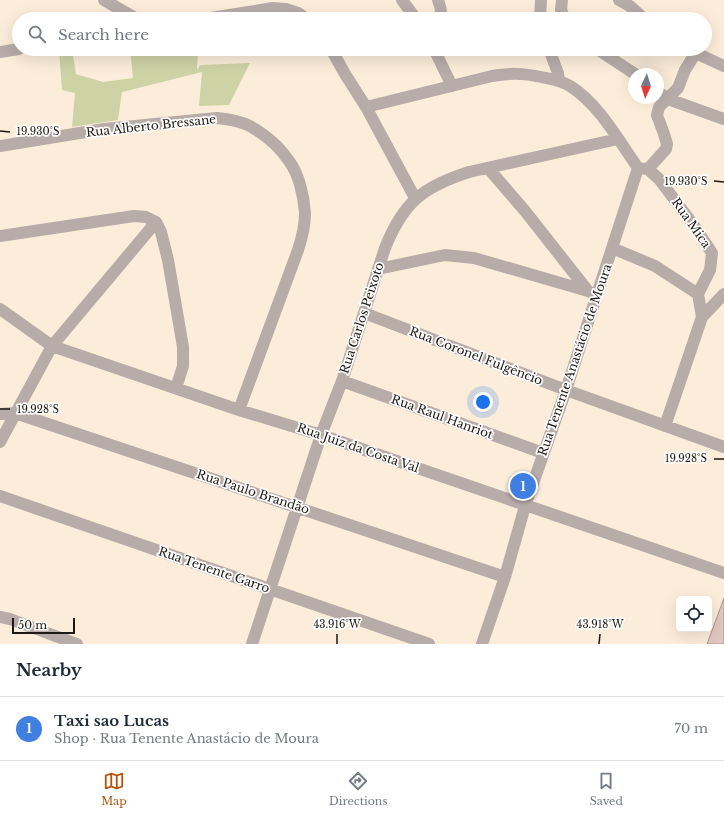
<!DOCTYPE html>
<meta charset="utf-8">
<style>
:root{--surface:#fff;--page:#f2f2f3;--text:#1f2937;--muted:#747a83;--line:#e0e1e3;--accent:#b45309}
body{margin:0;font-family:"Libre Baskerville",serif;background:var(--page);color:var(--text)}
.controls{position:absolute;right:12px;bottom:12px;display:grid;overflow:hidden;border-radius:6px;box-shadow:0 4px 16px #0002}
.controls button{width:36px;height:36px;display:grid;place-items:center;padding:0;border:0;border-bottom:1px solid var(--line);background:var(--surface);color:var(--text);font:20px sans-serif}
.compass{position:absolute;left:628px;top:68px;width:36px;height:36px;border-radius:50%;background:var(--surface);box-shadow:0 4px 16px #0002;rotate:184deg}
.scale{position:absolute;left:12px;bottom:10px;width:63px;box-sizing:border-box;padding-left:4px;border:2px solid #1e1912;border-top:0;font-size:11px;line-height:14px;white-space:nowrap;color:#1e1912;-webkit-text-stroke:3px #fdfdfd;paint-order:stroke}
.you{position:absolute;left:483px;top:402px;width:14px;height:14px;margin:-10px;border:3px solid #fff;border-radius:50%;background:#1a73e8;box-shadow:0 0 0 6px #1a73e833}
.badge{display:grid;place-items:center;width:26px;height:26px;border-radius:50%;background:var(--accent);color:#fff;font-size:13px;font-weight:700}
.pin{position:absolute;translate:-50% -50%;border:2px solid #fff;box-shadow:0 1px 4px #0006}
.list{margin:0;padding:0;list-style:none}
h2{display:flex;justify-content:space-between;align-items:center;height:52px;margin:0;padding:0 16px;font-size:17px}
h2 small{font-size:13px;font-weight:400;color:var(--muted)}
.list li{display:grid;grid-template-columns:26px 1fr auto;gap:12px;align-items:center;box-sizing:border-box;height:64px;padding:0 16px;border-top:1px solid var(--line)}
.list b{display:block;font-size:15px;white-space:nowrap}
.list p{margin:0;font-size:13px;white-space:nowrap;color:var(--muted)}
.list em{font-size:13px;font-style:normal;color:var(--muted)}
.icon{flex:none;width:22px;height:22px;fill:none;stroke:currentColor;stroke-width:2;stroke-linecap:round;stroke-linejoin:round}
.map{position:relative;flex:none;width:724px;height:644px;overflow:hidden}
.search{position:absolute;background:var(--surface);box-shadow:0 4px 16px #0002;left:12px;right:12px;top:12px;height:44px;display:flex;align-items:center;gap:10px;box-sizing:border-box;padding:0 14px;border-radius:22px;color:var(--muted);font-size:15px}
.sheet{height:116px;background:var(--surface)}
nav{display:flex;justify-content:space-around;align-items:center;box-sizing:border-box;height:56px;border-top:1px solid var(--line);background:var(--surface);font-size:11px;color:var(--muted)}
nav a{display:grid;justify-items:center;gap:2px}
nav .on{color:var(--accent)}
.map>svg:first-child{display:block}
.green{fill:#cdd3a5}
.building{fill:#e0c7c0;stroke:#ad958e}
.lines{fill:none;stroke-linecap:round;stroke-linejoin:round}
.minor{stroke:#b7aca8;stroke-width:12}
.ticks{fill:none;stroke:#1e1912;stroke-width:1.5}
.labels{text-anchor:middle;stroke-width:3.5;stroke-linejoin:round;paint-order:stroke}
.street-label{font-size:12px;fill:#1e1912;stroke:#fdfdfd}
.ticks-label{font-size:10px;text-anchor:middle;fill:#1e1912;stroke:#fdfdfd;stroke-width:3.5;stroke-linejoin:round;paint-order:stroke}
</style>
<div class="map">
<svg width="724" height="644" viewBox="0 0 724 644">
<rect width="100%" height="100%" fill="#fcedda"/>
<path class="green" d="M66,49H72L76,74L103,82L133,78L130,49H198L197,70L200,65L250,63L229,105L199,106L202,72L122,92L118,120L72,127L75,93L62,90L59,50Z"/>
<path class="building" d="M724,598V644H707Z"/>
<g class="lines">
<path class="minor" d="M104,0L137,19
M402,0L416,19
M562,0L561,10L565,19
M619,0L630,6L644,19
M204,19L273,8L286,9L298,13L307,19
M435,19C444,13 441,10 438,0
M540,19L541,0
M331,49L345,74L366,107L415,198
M434,49L452,86
M549,49L558,73L559,81
M597,49L635,74
M687,49L724,66
M0,52L19,49
M658,92L668,99L724,119
M366,107L492,76C510,73 523,73 541,77C550,79 561,80 570,86C598,103 619,141 638,168
M0,146L104,129L217,118C228,119 240,121 250,126C264,134 280,147 289,161C299,174 304,197 305,213C305,226 302,238 298,250L239,410
M488,168L525,211L588,291
M638,168L648,169L659,179L695,227L712,253L710,270L698,294L702,317
M648,169L666,149L667,144L664,134L657,115L659,107L678,88L685,70L695,54
M156,222L161,232L168,260L183,347V366L176,388
M0,236L134,216L146,217L156,222
M612,248L655,266L698,294
M378,269L445,255L474,258L588,291L597,295
M0,309L52,346L239,410L321,435L724,573
M364,313L566,390L724,447
M342,381L543,453
M0,414L15,413L505,577
M665,426L702,317L724,294
M0,442L52,346L156,222
M0,496L429,644
M0,617L10,619L77,644
M252,644L321,435L342,381L385,248C403,203 422,187 469,172L618,139
M482,644L505,577L525,506L566,390L638,168"/>
</g>
<path class="ticks" d="M0,131L10,132M714,181L724,182M0,409H10M714,459H724M337,644V634M599,644L600,634"/>
<g class="labels">
<g class="street-label">
<text transform="translate(151 126) rotate(-6)" y="4">Rua Alberto Bressane</text>
<text transform="translate(691 223) rotate(55)" y="4">Rua Mica</text>
<text transform="translate(362 318) rotate(-72)" y="4">Rua Carlos Peixoto</text>
<text transform="translate(476 356) rotate(21)" y="4">Rua Coronel Fulgêncio</text>
<text transform="translate(575 360) rotate(-71)" y="4">Rua Tenente Anastácio de Moura</text>
<text transform="translate(442 417) rotate(20)" y="4">Rua Raul Hanriot</text>
<text transform="translate(358 448) rotate(19)" y="4">Rua Juiz da Costa Val</text>
<text transform="translate(253 492) rotate(18)" y="4">Rua Paulo Brandão</text>
<text transform="translate(214 570) rotate(19)" y="4">Rua Tenente Garro</text>
</g>
</g>
<g class="ticks-label">
<text x="38" y="135">19.930°S</text>
<text x="686" y="185">19.930°S</text>
<text x="38" y="413">19.928°S</text>
<text x="686" y="462">19.928°S</text>
<text x="337" y="628">43.916°W</text>
<text x="600" y="628">43.918°W</text>
</g>
</svg>
<div class="controls">
<button><svg class="icon" aria-label="locate" viewBox="0 0 24 24"><circle cx="12" cy="12" r="6"/><path d="M12 2v4M12 18v4M2 12h4M18 12h4"/></svg></button>
</div>
<svg class="compass" viewBox="-18 -18 36 36"><path d="M0-13l5 13h-10z" fill="#e53935"/><path d="M0 13l5-13h-10z" fill="#747a83"/></svg>
<div class="scale">50 m</div>
<div class="you"></div>
<div class="pin badge" style="left:523px;top:486px;background:#3f7fe0">1</div>
<div class="search"><svg class="icon" aria-label="search" viewBox="0 0 24 24"><circle cx="10" cy="10" r="6"/><path d="M15 15l6 6"/></svg>Search here</div>
</div>
<section class="sheet">
<h2>Nearby<small></small></h2>
<ul class="list">
<li><span class="badge" style="background:#3f7fe0">1</span><div><b>Taxi sao Lucas</b><p>Shop · Rua Tenente Anastácio de Moura</p></div><em>70 m</em></li>
</ul>
</section>
<nav>
<a class="on"><svg class="icon" aria-label="map" viewBox="0 0 24 24"><path d="M3 6l6-2 6 2 6-2v14l-6 2-6-2-6 2zM9 4v14M15 6v14"/></svg>Map</a>
<a><svg class="icon" aria-label="directions" viewBox="0 0 24 24"><path d="M12 3l9 9-9 9-9-9zM9 14v-3h6M13 9l2 2-2 2"/></svg>Directions</a>
<a><svg class="icon" aria-label="saved" viewBox="0 0 24 24"><path d="M7 4h10v16l-5-4-5 4z"/></svg>Saved</a>
</nav>
